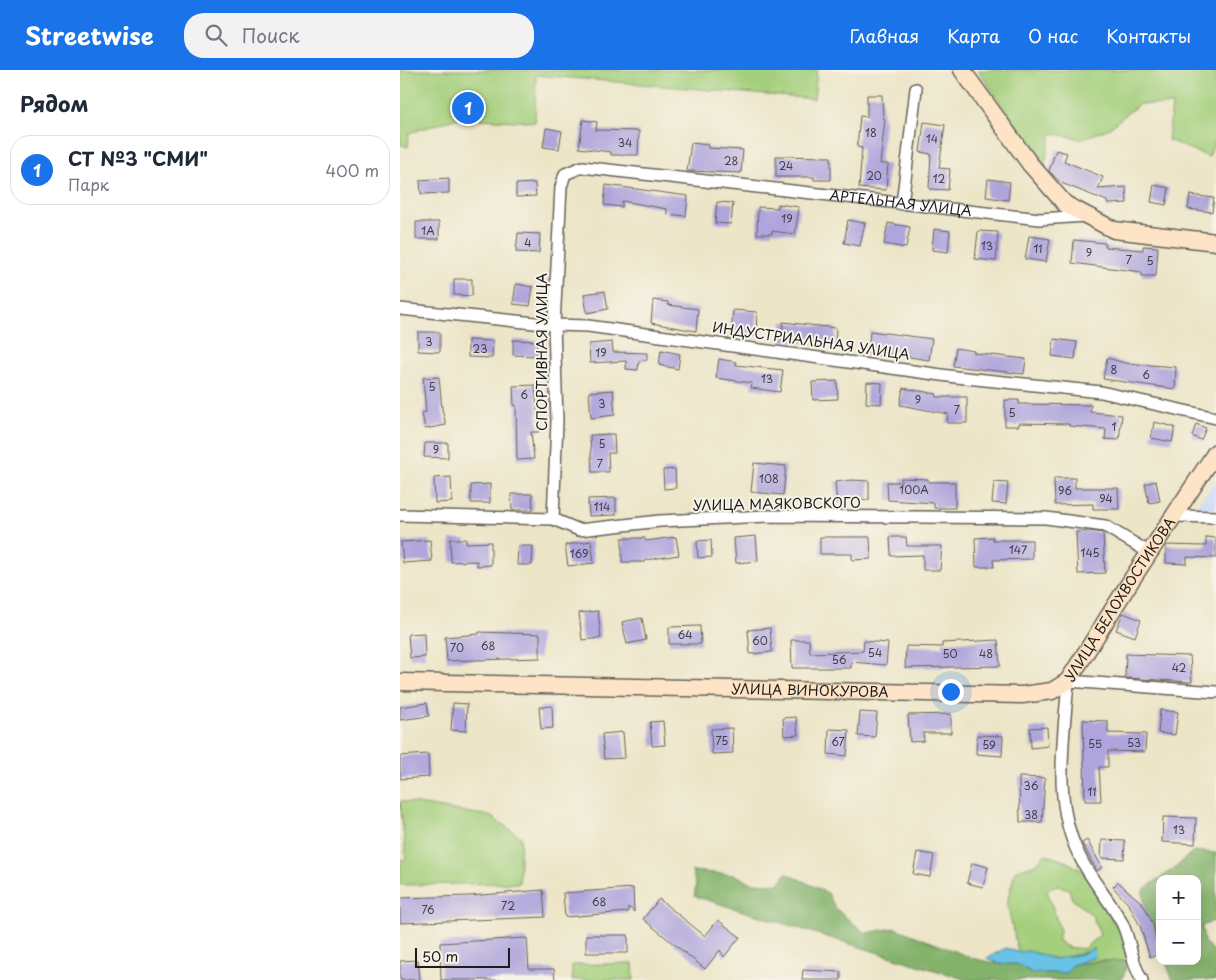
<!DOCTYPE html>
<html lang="ru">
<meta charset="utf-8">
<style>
:root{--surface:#fff;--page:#f2f2f3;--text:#1f2937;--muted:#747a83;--line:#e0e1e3;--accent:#1a73e8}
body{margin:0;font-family:"Playpen Sans",sans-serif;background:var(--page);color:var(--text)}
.controls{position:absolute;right:15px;bottom:15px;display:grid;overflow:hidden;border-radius:10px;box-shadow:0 5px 20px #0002}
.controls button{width:45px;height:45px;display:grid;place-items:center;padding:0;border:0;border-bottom:1px solid var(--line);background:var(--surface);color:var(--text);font:25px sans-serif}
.scale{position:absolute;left:15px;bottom:12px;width:95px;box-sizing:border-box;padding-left:5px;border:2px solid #1c1c1c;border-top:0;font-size:14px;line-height:18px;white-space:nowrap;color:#1c1c1c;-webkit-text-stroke:4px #f7f3e8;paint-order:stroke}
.you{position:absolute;left:550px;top:621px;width:18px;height:18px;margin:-12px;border:4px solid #fff;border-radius:50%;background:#1a73e8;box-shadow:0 0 0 8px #1a73e833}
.badge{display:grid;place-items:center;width:32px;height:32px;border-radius:50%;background:var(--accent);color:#fff;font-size:16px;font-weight:700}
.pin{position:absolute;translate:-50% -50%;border:2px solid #fff;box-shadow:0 1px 5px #0006}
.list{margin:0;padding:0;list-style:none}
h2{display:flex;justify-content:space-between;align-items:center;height:65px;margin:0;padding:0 20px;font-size:21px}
h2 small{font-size:16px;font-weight:400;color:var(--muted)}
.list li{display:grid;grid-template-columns:32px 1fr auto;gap:15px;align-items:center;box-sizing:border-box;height:70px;margin:0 10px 10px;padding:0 10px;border:1px solid var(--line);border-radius:20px}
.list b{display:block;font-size:19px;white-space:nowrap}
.list p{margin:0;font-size:16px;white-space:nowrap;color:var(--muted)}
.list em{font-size:16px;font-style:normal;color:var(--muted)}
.icon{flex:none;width:28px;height:28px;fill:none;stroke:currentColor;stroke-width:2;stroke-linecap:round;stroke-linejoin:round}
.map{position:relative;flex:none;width:816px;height:910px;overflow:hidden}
header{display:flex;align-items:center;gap:30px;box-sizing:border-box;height:70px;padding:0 25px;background:var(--accent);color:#fff}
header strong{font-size:24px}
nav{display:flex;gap:28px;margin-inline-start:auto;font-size:18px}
.search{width:350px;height:45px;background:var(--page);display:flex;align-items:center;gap:12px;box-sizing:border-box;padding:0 18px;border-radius:20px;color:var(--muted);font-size:19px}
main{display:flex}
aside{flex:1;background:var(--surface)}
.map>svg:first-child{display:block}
.built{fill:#cbdbf9}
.green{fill:#a4cf7b;stroke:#60764c;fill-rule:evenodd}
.forest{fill:#83b26b;stroke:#506744}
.water{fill:#69c3e7;stroke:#427082}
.building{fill:#afa5dc}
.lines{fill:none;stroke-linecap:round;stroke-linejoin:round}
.street-casing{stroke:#656258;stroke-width:14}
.secondary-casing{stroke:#656258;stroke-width:19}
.street{stroke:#fff;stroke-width:11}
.secondary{stroke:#fee4c6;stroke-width:16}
.labels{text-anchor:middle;stroke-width:4;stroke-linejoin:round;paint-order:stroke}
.number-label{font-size:11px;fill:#413e4c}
.street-label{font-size:14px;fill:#1c1c1c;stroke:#f7f3e8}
</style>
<header>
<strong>Streetwise</strong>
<div class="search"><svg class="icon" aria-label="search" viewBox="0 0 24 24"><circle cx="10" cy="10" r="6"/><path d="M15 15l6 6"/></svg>Поиск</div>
<nav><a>Главная</a><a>Карта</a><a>О нас</a><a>Контакты</a></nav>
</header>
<main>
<aside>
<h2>Рядом<small></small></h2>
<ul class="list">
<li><span class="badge">1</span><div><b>СТ №3 &quot;СМИ&quot;</b><p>Парк</p></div><em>400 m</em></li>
</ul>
</aside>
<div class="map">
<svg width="816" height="910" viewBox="0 0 816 910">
<rect width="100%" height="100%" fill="#f7f3e8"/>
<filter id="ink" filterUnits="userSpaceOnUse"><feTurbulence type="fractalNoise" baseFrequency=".02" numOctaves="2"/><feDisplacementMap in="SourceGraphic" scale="10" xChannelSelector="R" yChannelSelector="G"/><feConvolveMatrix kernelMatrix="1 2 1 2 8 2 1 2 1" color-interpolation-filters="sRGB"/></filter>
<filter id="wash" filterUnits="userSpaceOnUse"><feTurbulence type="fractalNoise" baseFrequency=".0096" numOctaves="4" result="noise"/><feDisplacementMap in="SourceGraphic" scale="20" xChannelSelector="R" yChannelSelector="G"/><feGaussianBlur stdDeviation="1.12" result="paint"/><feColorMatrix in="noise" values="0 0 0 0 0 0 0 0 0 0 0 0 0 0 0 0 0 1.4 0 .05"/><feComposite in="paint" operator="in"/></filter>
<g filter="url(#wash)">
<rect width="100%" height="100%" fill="#ece5c7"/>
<path class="built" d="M816,410V438H795Z"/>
<path class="green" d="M0,0H417L414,29L136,5L135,52L58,48L9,63L8,77L0,74Z
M578,0H816V67L809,87L768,70L772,35L739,34L708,59L681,69L652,63L644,96Z
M0,731L90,746L121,767L119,813L0,815V790L6,789Z
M645,784L667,792L683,801L720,862L728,891H698L672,895L694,887V878C683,883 664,891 652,888C639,885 631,880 618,882L607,834L615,801L636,794ZM657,815L669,819L672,829L692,845L700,865L683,879L667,877L658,871L660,860L647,821Z
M233,893L234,910H172V895Z"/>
<path class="forest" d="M793,781L816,783V850L802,856L804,872L816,883V910H773L765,891H797V809H760V876C754,857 742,840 743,820L776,797Z
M292,801L335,805L351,813L379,814L386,803L428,823L435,838L465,863L495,858L575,889L599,894H617L632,903H666L672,895L698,891H728L722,910H567L294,826L296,816Z"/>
<path class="water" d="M606,878L617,882L629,881L654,889L681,884L694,878L695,887L672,895L666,903H632L617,894H599L587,888Z"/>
<g id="blocks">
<path class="building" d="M467,25H482L483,48L485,49L480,94H488L486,120L459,118L462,78L457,77L460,46L467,47Z
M183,50L197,52L196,60L239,61L238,85H211V82L179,78Z
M524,52L545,55L539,98L550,99L548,120L529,119L531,84L520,82Z
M146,58L162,61L159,79L143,77Z
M291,73L308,75V78L343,80L341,103L287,101Z
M656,80L667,83L664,91L703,107L698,119L726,117L727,133L707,134V131L661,113L649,101Z
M376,86L431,87V110H414V107H376Z
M49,108V123L21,124L20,110Z
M588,109L610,112L608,130L586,127Z
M135,113L136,126L116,127V114Z
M206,115L288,126L286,146L267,144V139L222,131V137L204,135Z
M754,115L769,118L766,135L751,132Z
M790,125L814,128L812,142L788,139Z
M317,132L333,133L331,154L315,153Z
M378,134L399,137L395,164L372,161V164H357L358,137L378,138Z
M448,150L465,153L460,176L444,173Z
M16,152H39V169H16Z
M488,153L510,157L506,178L484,174Z
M534,159L550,161L548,182L532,180Z
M578,161L598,162L596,191L575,189Z
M118,163L140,164L139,183L116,182Z
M629,166L650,169L646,192L625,189Z
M674,170L705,173V177L743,180V176L758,177L756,206H742V202L672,193Z
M54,209H72V226L54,225Z
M116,214L133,217L130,236L113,234Z
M205,221L208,239L187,243L184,224Z
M253,230L268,232V235L298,239L296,261L251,253Z
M333,240L357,242L356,266L331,264Z
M383,252L436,258L435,274L382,271Z
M470,261L532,269L529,290L490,284V286L468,284Z
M18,262H40V282L18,281Z
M654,269L677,272L675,289L652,286Z
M68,270L93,271L92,288L68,287Z
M113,270L137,271L136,286L113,285Z
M212,272L213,282L247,283V290L239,291L238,300L226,299V291L190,293L189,274Z
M556,278L574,281V283L626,289L624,304L553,296Z
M261,280L280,284L278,299L259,295Z
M707,288L725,293L776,297L775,319L703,309Z
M319,289L336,292V295L383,300L380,322L351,318L352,313L316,308Z
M39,307L42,339L46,355L25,359L22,343L26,342L23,308Z
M437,311L438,329L413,330L412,312Z
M467,312L482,313L481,334L466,333Z
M135,315L139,362H131L134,389L117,390L116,335H114L113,316Z
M503,318L537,324L536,327H567V353H547L548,344L500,335Z
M213,320L215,345L191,348L189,322Z
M605,330H619V334L691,335L690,342L722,345L719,370L705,369L706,359L669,356V354L619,353V356H605Z
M754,352L775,357L772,372L751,368Z
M796,354L806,358L801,370L792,366Z
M214,364L215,383H208L209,402H192L190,365Z
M25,373H48V388L24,387Z
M354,393L386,396L383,425L351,422Z
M275,399L276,418L264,419L263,400Z
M51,407L52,432L35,433L34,408Z
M501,408L528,409V412H555V438H534V433L488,430L487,412H501Z
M654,408H675V418H718L719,439H693V434L655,435Z
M451,410L469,411V430L454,429L437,433L435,412Z
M756,411L760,431L749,433L745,414Z
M594,412L608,413L606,434L592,433Z
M90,414V433H71V415Z
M111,424H132L133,440H112Z
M216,428V445L189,446L188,429Z
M690,461L703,463L705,503L678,504L676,462Z
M356,466L358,491L336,493L334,468Z
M276,467L279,485L245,490V492H222V468H245V471Z
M420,467H470L471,489L452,490V484H420Z
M490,467H506L507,476H542L540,500H523V485L491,486Z
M593,467V470H632V489L593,490L594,497H576L575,468Z
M806,467L816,468V488L787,487V494L766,493V475L806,476Z
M50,469H66V473L91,472V495L77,496V491L51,492Z
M30,470L32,491L3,493L1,472Z
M311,470L312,487L298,488L297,471Z
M191,471L194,493L168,496L165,475Z
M118,476H133L132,495H117Z
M198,541L201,568L182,570L179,543Z
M723,543L741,550L735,567L716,560Z
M242,548L246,570L227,574L222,552Z
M300,556L301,574H269V557Z
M370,558L372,582L350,584L348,560Z
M79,562L140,564V588L47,591L45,567L79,564Z
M24,563L25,587L10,588L8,564Z
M391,570H409L410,583L463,581L464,571L488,573L486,595L451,592V598H392Z
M598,570L600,596L505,598L506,576L542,577V573Z
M726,584L790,586L792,612L725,608Z
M27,633L29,646L0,650V637Z
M53,633L67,634L66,661L51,660Z
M152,636L153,658L141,659L139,637Z
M760,640L778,642L775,665L758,663Z
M460,642L477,643L475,667L458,666Z
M551,644V663H523L524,671L510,672L508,645Z
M396,647L398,665L384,666L383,648Z
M683,650L708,651V663L746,664L745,682L708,681V697H699L701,731H685Z
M263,651L265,675L252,676L250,652Z
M647,657L648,676L631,678L630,658Z
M332,658L333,683L312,684L311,659Z
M429,659L449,660L447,686L428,684Z
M223,662L225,688L204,689L202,664Z
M577,665L603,666L602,686L576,684Z
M28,684L29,707L0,709V686Z
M619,707L645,708L642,752H620Z
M763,747L796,748L795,774L762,772Z
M687,770L702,797L697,801L682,773Z
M702,770L725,771L724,789L701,788Z
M517,782L534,785L530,807L513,804Z
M572,793L588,797L583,817L567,813Z
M718,812L743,834L753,854L760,884L750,887L740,856L730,836L713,817Z
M233,818L234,842L228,837V842L165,847L163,823Z
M143,820L145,847L0,853V828L70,826Z
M259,829L305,866L318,850L340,867L324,887L320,880L305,899L243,849Z
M186,865H228V883H186Z
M127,868L129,899H154L155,910H41L40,873Z
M18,890L20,910H0V891Z
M403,900L441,902V910H402Z"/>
</g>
</g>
<g filter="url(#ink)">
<use href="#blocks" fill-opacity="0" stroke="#656258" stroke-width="1"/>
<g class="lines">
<g class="street-casing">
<g id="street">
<path d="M502,134L516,19"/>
<path d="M0,239L154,255L188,256L556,307L701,322L816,348"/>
<path d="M0,445L153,449L179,460L260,451L367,446L646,448L705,456L750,483"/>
<path d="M775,446L816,447"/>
<path id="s1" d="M153,449L157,351L154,255L161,117L165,104L182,97L640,149L686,146"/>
<path d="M742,910C731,893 731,871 722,853C709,829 690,809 679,785C652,731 664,669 668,611L816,622"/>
</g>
</g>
<g class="secondary-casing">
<g id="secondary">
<path d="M562,0L630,94L665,134L714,160L816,172"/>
<path id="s2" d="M0,612L622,625L652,621L668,611L732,509L816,382"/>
</g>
</g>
<use href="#street" class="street"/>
<use href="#secondary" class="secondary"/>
</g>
</g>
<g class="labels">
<g class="number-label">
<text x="471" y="67">18</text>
<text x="532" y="73">14</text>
<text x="225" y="77">34</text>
<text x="331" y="95">28</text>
<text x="386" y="100">24</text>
<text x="474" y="110">20</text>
<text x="539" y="113">12</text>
<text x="387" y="153">19</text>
<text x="28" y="165">1А</text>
<text x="128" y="177">4</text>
<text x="587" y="180">13</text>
<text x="638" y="183">11</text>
<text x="689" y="187">9</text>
<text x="729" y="194">7</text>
<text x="750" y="195">5</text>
<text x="29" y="276">3</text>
<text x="80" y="283">23</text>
<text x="201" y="287">19</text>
<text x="714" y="304">8</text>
<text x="746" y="309">6</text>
<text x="367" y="313">13</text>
<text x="32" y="321">5</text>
<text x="124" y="329">6</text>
<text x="518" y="334">9</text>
<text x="202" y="338">3</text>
<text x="557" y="344">7</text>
<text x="612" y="347">5</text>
<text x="714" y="361">1</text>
<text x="202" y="378">5</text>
<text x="36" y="384">9</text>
<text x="200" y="398">7</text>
<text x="369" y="413">108</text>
<text x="514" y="424">100А</text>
<text x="665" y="425">96</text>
<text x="706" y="433">94</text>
<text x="202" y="441">114</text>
<text x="618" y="484">147</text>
<text x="690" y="487">145</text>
<text x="179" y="488">169</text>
<text x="285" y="569">64</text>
<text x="360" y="575">60</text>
<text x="88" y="580">68</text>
<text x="57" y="582">70</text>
<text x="475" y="587">54</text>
<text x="550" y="588">50</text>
<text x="586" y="588">48</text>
<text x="439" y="594">56</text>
<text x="779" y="602">42</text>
<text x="322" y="675">75</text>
<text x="438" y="676">67</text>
<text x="734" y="677">53</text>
<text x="695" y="678">55</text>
<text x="589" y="679">59</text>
<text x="631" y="720">36</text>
<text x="692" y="726">11</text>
<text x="631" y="749">38</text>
<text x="779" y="764">13</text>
<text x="199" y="836">68</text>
<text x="108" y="840">72</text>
<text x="28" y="844">76</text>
</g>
<g class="street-label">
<text dy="5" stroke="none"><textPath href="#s1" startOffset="685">АРТЕЛЬНАЯ УЛИЦА</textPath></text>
<text transform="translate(411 271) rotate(8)" y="5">ИНДУСТРИАЛЬНАЯ УЛИЦА</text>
<text transform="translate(142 282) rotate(-90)" y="5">СПОРТИВНАЯ УЛИЦА</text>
<text transform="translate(377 434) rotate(-1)" y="5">УЛИЦА МАЯКОВСКОГО</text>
<text dy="5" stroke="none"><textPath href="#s2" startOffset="768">УЛИЦА БЕЛОХВОСТИКОВА</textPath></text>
<text dy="5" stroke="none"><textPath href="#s2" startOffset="410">УЛИЦА ВИНОКУРОВА</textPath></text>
</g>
</g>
</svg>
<div class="controls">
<button>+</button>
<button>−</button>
</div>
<div class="scale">50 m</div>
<div class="you"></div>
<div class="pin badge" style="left:68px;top:38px">1</div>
</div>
</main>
